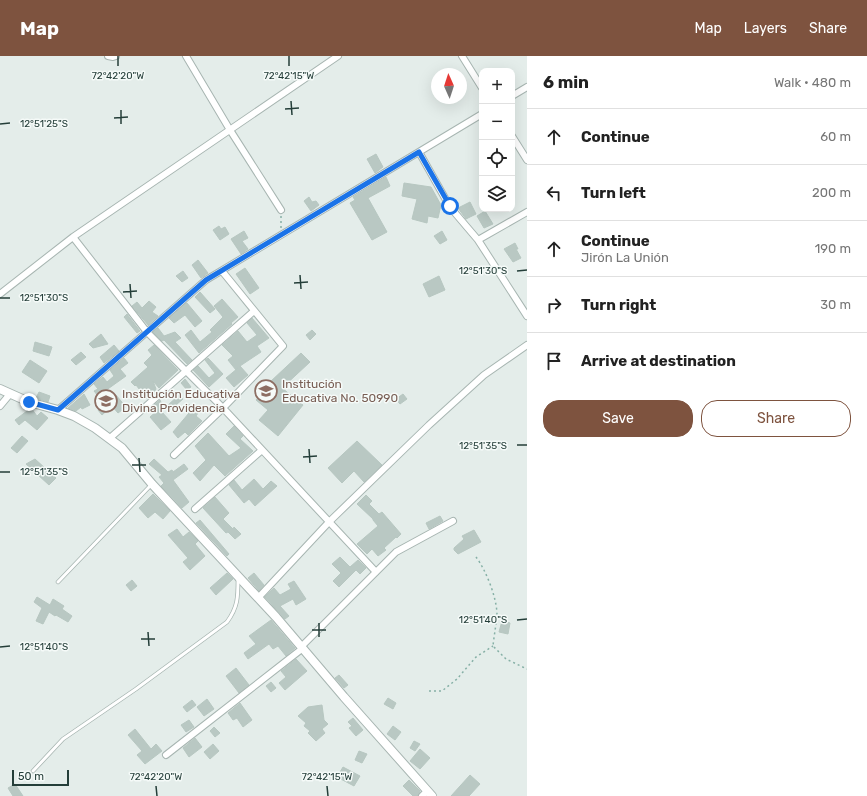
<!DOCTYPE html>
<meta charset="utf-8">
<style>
:root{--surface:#fff;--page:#f2f2f2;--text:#222;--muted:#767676;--line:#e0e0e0;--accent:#7e533f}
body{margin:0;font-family:Rubik,sans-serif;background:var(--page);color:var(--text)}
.controls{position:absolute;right:12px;top:12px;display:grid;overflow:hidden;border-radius:8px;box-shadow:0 4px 16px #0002}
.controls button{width:36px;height:36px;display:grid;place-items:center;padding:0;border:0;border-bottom:1px solid var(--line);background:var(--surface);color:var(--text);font:20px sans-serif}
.compass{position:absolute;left:431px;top:12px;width:36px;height:36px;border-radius:50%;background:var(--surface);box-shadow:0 4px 16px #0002;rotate:357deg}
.scale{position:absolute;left:12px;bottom:10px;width:57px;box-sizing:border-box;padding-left:4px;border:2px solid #243e39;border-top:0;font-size:11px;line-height:14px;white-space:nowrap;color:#243e39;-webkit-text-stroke:3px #f5faf8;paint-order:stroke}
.stop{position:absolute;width:12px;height:12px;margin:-9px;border:3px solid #1a73e8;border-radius:50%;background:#fff}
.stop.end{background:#1a73e8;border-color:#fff;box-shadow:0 1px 4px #0008}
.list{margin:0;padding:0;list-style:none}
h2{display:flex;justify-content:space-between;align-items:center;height:52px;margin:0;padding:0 16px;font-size:17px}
h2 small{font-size:13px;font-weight:400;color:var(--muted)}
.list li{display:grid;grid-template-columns:26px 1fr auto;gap:12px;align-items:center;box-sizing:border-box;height:56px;padding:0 16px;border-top:1px solid var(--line)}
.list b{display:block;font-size:15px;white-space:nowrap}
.list p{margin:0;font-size:13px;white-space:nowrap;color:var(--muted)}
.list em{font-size:13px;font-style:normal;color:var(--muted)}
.actions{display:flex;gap:8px;padding:12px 16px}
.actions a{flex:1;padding:9px 0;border:1px solid var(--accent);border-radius:16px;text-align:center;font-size:14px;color:var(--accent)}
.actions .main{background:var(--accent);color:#fff}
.icon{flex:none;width:22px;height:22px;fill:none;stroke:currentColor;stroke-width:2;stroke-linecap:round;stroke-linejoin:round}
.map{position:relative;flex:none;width:527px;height:740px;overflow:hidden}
header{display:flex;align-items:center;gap:24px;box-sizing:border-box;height:56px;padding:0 20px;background:var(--accent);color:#fff}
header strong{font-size:19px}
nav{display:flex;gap:22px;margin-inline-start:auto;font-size:14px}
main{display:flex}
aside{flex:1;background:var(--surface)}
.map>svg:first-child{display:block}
.building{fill:#b9c8c3;stroke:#b7c7c1}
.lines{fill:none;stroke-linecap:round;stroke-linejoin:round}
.service-casing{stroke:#a7b5b1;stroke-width:4.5}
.minor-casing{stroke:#a7b5b1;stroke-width:8}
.tertiary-casing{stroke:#a7b5b1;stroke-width:10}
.path{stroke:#86b0a6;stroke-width:1.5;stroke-dasharray:2 3;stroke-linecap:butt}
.service{stroke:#fff;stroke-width:3}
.minor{stroke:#fff;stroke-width:6}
.tertiary{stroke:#fff;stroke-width:8}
.route{stroke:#1a73e8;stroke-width:5}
.ticks{fill:none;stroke:#243e39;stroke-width:1.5}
.labels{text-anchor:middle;stroke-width:3;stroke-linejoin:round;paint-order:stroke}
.education-label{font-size:12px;fill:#785e54;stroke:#f5faf8;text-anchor:start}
.ticks-label{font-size:10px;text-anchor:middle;fill:#243e39;stroke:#f5faf8;stroke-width:3;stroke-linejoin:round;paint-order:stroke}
</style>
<header>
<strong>Map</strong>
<nav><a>Map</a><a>Layers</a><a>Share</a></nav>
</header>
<main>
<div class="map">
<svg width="527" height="740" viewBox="0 0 527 740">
<rect width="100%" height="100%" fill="#e4edea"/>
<path class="building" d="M376,98L383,111L375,117L367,103Z
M386,121L390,130L368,142L387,176L372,184L350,147L355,144L353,141Z
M404,127L431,131L441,149L438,162L428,160L427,167L412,163L417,143L402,140Z
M309,141L312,146L316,145L319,149L311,155L304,145Z
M470,146L476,158L466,163L458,152Z
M485,155L493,168L484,172L477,160Z
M219,170L221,173L225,171L229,178L220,184L213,174Z
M244,175L248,182L242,185L248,193L241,198L231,183Z
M442,175L447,184L440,188L434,180Z
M515,187L518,193H516L521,202L513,206L504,193Z
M198,204L208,217L201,222L192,209Z
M245,212L259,232L250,238L236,218Z
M183,215L188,222L182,226L176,220Z
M439,220L445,234L429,241L423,228Z
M200,236L215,253L210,257L195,241Z
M222,243L238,261L231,267L232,268L199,297L185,279L191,274L200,286L212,276L210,274L223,261L214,250Z
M149,245L156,251L152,256L158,260L148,269L132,250L137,246L142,252Z
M186,247H187L202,265L195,271L185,259L174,267L169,262Z
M127,258L140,275L137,277L124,261Z
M252,262L269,282L257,290L261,296L240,310L248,319L234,331L226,322L238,312L236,314L228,304L233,300L222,289L238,275L247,286L257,279L247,267Z
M158,272L164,280L175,276L181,282L175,286L192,304L187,308L164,284L162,285L153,276Z
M312,274L316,278L310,284L306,279Z
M101,278L108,288L93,292L89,288Z
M35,286L52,291L49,300L33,295Z
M114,289L119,295L104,307L100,301Z
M154,289L178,314L159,332L153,325L156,333L155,335V336L147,343L136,329L135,330L131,326L148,311L144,307L152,299L148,294Z
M81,296L86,301L76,309L71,304Z
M301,297L310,306L282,332L303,349L278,380L259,364L268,354L256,344L271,327L270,326Z
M124,302L128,307L120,313L126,320L98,340L94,335L98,333L94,328L103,321L107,326L114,320L110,314Z
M208,302L223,318L209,331L193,314L198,310L209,322L215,317L205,304Z
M30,304L47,315L39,327L22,316Z
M185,323L191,331L187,334L181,327Z
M39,336L50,340L48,346L36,342Z
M84,338L90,349L82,353L81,351L76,355L68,352Z
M403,338L407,343L400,348L396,343Z
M116,339L126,351L118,357L112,350L102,359L98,354Z
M179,339L183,343L170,354L167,350Z
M160,344L164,353L161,355L171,366L161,374L150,361L158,354L154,349Z
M189,348L198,357L196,360L202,365L188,379L185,376L178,382L173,376L189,357L185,352Z
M31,352L37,360L41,356L48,362L37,374L25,364L19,369L15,364Z
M234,370L243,380L240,383L253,395L225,420L214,409L200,425L193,417L206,404L195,390L208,377L229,400L241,392L226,378Z
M22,380L28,385L17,397L11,392Z
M357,385L382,409L364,426L354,415L342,427L328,412Z
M35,403L56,422L49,429L26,408Z
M154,403L168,416L172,414L173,416L184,408L188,413L173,424L189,446L182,452L161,430L164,427L159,421L162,419L149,408Z
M254,423L263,433L271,425L277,430L255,450L249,443L244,447L229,429L234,424L242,434Z
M153,438L170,455L163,463L155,456L148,462L139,452Z
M366,439L372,445L369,448L379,458L382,456L401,478L397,482L396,481L384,492L386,494L378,500L372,493L367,498L357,488L378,470L373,464V463L357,448Z
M215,441L229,457L223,463L233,473L234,471L241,478L235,483L228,476L226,477L203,452Z
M440,460L443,465L429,473L426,467Z
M200,464L229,498L227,500L196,467Z
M177,473L183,481L189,476L198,485L195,488L205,500L190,514L183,506L188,502L168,479Z
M474,474L481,486L458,498L454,494V492L464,483L462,480Z
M340,501L350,511L358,504L366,512L360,518L356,514L339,531L333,525L341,517L332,508Z
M227,517L233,523L216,539L210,532Z
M254,517L264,529L259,535L248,522Z
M132,524L137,530L131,535L126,529Z
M294,525L306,543L296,549L293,543L280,550L289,560L285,563L265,541L274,532L280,539L291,533L288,528Z
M37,541L50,549L53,543L64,550L62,553L72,560L68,566L56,559L55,560L49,556L43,568L36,565L42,552L34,546Z
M271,564L295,592L286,600L278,590L273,593L269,588L248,603L244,597L256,588L249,580Z
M502,565L510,567L508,578L499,576Z
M296,603L307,615L285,634L279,627L286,621L281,615Z
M236,612L249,629L239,637L226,620Z
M339,619L348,629L344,632L335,622Z
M271,626L276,632L271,636L266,630Z
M388,642L396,647L393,653L384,648Z
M207,643L214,653L204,660L197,651Z
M192,644L196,649L187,656L183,651Z
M240,647L252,664L243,671L237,662L233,664L228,657Z
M322,649L324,664L328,668L322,673L325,677L316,685L308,677L310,675L304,670L306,667L298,660L308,651Z
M353,662L363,674L356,680L349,672L352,670L348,666Z
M189,664L194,671L186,676L181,669Z
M393,670L401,676L395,684L387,678Z
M214,671L220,677L215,681L210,675Z
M135,673L151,693L156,688L162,695L145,708L137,699L142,695L128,679Z
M195,682L202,691L189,701L183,692Z
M414,685L420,688L415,695L410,692Z
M213,688L219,695L210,703L204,696Z
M420,693L430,702L420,713L410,705Z
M359,695L367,698L362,707L355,704Z
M343,711L360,720L354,730L337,721Z
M470,719L480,728L469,740H451Z
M409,724L420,735L418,740H413L403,730Z
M15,728L23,740H13L8,732Z"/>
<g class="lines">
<g class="service-casing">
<path id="service" d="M58,526L151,429
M33,715L63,683L136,633L227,566C238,551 238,541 238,523"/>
</g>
<g class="minor-casing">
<path id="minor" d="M108,0L113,1L116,0
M186,0L230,74L281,154
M462,0L482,32
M512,40L527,31
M512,80L527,104
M419,96L450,151L478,184L527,260
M73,181L147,276L223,352L376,516
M478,184L527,156
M0,238L73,181L338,0
M0,350L10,338
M58,354L206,224L482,58
M110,382L254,255
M174,399L223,352L283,290L222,215
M195,453L262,394
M258,542L329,466L429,369L484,319L527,289
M301,591L396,496L453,465
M166,699L303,592
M422,740L427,735"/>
</g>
<g class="tertiary-casing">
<path id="tertiary" d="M0,333L29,346L58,354L74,360L95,372L122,392L152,428L276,561L344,641L432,740"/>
</g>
<path class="path" d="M281,172V160
M476,501C486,514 497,542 497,559C496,570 494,580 493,590L506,603L527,613
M429,635H442L457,623L476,601L493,590"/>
<use href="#service" class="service"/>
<use href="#minor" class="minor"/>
<use href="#tertiary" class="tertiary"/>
</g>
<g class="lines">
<path class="route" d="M29,346L58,354L206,224L419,96L450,150"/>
</g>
<path class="ticks" d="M118,0V10M289,0V10M291,45L292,59M285,53L299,52M121,54V68M114,62L128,61M0,68L10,67M517,215L527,214M300,219L301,233M294,227L308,226M130,228L131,242M123,236L137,235M0,242H10M517,389H527M309,393L310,407M303,401L317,400M139,402L140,416M132,409H146M0,416H10M517,564L527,563M319,567V581M312,574H326M148,576L149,590M141,583H155M0,591L10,590M156,730L157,740M327,730L328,740"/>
<defs>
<g id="school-ring" transform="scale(1.15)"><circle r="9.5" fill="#f5faf8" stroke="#8d6e63" stroke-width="1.5"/><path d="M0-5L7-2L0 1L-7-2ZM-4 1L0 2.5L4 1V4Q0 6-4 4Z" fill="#8d6e63"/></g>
</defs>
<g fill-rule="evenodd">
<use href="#school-ring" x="266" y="335"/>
<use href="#school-ring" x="106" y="345"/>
</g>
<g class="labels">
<g class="education-label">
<text x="282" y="332">Institución<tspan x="282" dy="14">Educativa No. 50990</tspan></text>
<text x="122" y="342">Institución Educativa<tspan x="122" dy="14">Divina Providencia</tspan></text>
</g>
</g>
<g class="ticks-label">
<text x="118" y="23">72°42'20"W</text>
<text x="289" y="23">72°42'15"W</text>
<text x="44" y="71">12°51'25"S</text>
<text x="483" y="218">12°51'30"S</text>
<text x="44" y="245">12°51'30"S</text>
<text x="483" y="393">12°51'35"S</text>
<text x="44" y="419">12°51'35"S</text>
<text x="483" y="567">12°51'40"S</text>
<text x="44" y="594">12°51'40"S</text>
<text x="156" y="724">72°42'20"W</text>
<text x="327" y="724">72°42'15"W</text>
</g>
</svg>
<div class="controls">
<button>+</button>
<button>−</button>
<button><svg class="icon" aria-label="locate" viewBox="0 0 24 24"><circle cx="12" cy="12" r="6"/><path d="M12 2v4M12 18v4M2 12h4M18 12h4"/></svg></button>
<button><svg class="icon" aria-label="layers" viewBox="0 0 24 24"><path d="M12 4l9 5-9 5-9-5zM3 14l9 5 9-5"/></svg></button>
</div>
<svg class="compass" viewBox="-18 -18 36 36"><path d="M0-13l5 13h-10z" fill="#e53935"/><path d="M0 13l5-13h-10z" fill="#767676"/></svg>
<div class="scale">50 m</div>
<div class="stop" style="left:450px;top:150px"></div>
<div class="stop end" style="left:29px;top:346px"></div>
</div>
<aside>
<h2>6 min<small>Walk · 480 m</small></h2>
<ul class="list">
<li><svg class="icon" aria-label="ahead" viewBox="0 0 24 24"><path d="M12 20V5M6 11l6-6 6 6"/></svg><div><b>Continue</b></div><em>60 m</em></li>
<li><svg class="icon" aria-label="left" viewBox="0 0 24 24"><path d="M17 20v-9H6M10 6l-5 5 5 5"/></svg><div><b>Turn left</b></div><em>200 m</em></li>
<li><svg class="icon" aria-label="ahead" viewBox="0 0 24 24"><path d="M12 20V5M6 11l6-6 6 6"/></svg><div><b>Continue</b><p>Jirón La Unión</p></div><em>190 m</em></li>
<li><svg class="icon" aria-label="right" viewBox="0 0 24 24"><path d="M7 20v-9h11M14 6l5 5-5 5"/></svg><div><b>Turn right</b></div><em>30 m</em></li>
<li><svg class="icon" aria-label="arrive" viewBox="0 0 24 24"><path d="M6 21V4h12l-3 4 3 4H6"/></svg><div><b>Arrive at destination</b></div></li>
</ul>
<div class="actions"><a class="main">Save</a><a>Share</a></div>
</aside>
</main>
